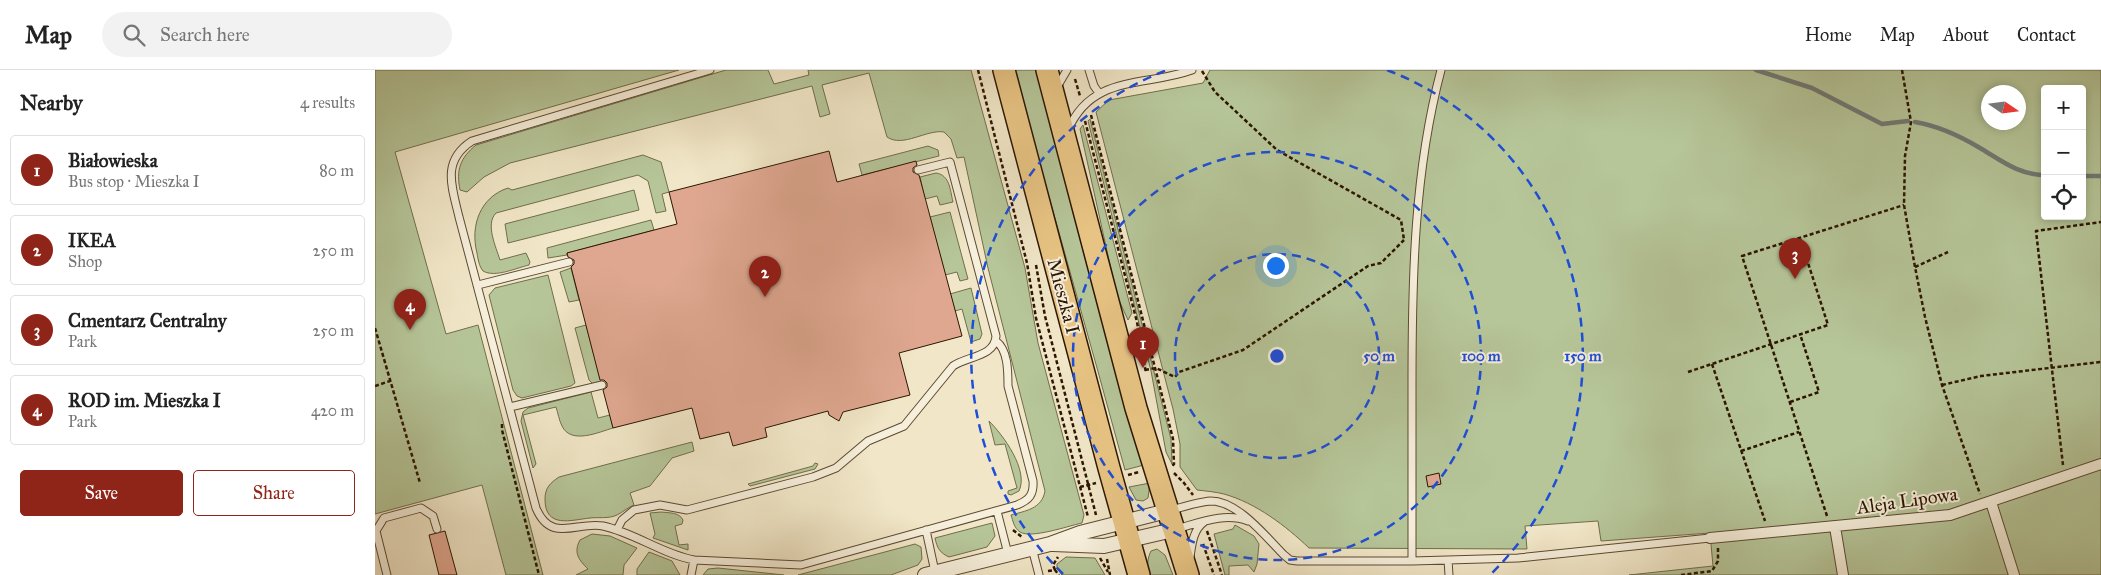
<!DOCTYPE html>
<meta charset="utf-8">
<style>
:root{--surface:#fff;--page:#f2f2f2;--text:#222;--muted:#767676;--line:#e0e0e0;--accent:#8f2418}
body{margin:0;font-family:"IM FELL Great Primer",serif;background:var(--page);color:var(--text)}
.controls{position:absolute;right:15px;top:15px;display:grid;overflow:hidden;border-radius:5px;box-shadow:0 2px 8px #0003}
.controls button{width:45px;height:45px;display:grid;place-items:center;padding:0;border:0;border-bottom:1px solid var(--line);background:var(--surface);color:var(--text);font:25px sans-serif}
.compass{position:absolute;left:1606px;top:15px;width:45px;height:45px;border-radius:50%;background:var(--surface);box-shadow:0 2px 8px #0003;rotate:103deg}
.you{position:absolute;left:900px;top:195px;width:18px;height:18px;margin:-12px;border:4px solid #fff;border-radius:50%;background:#1a73e8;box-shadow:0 0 0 8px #1a73e833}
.badge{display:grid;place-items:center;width:32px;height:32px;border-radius:50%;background:var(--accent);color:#fff;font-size:16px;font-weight:700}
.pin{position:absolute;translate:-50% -41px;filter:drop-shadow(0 1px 2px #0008)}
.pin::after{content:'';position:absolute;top:26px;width:18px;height:15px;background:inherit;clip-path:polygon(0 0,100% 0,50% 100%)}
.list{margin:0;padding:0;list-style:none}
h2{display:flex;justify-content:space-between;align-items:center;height:65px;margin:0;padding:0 20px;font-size:21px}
h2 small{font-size:16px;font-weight:400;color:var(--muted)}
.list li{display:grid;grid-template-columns:32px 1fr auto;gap:15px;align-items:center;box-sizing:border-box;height:70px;margin:0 10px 10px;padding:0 10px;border:1px solid var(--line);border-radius:5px}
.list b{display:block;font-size:19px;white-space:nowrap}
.list p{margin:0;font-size:16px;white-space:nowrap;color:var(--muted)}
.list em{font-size:16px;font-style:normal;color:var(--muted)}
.actions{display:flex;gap:10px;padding:15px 20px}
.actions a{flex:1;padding:11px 0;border:1px solid var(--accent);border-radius:5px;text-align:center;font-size:18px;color:var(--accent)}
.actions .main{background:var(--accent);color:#fff}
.icon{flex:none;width:28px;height:28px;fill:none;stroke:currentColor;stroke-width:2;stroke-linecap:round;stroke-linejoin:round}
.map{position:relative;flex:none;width:1726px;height:505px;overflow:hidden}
header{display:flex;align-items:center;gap:30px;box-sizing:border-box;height:70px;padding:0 25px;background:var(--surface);border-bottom:1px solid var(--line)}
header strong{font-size:24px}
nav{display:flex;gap:28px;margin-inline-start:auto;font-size:18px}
.search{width:350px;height:45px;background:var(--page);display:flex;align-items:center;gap:12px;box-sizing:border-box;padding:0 18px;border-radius:28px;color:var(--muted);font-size:19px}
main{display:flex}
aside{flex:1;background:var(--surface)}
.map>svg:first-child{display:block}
.green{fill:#b6c699;stroke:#716e4c;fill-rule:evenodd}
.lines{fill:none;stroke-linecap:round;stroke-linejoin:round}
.stream{stroke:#727974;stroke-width:4.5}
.building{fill:#dfa790;stroke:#2c1500}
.service-casing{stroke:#5d4a32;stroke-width:9}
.pedestrian-casing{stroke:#5d4a32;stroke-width:12}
.minor-casing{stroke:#5d4a32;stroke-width:16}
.primary-casing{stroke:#2c1500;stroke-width:24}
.path{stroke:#2c1500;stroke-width:2.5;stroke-dasharray:4 2.5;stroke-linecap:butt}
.service{stroke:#f6efdb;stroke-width:7}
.pedestrian{stroke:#f6efdb;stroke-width:10}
.minor{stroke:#f6efdb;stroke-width:14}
.primary{stroke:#e8c484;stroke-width:21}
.ring{fill:none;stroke:#1d4ed8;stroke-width:2.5;stroke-dasharray:9 6}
.labels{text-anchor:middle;stroke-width:4;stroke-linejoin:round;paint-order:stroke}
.street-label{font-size:19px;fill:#2c1500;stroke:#f6efdb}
.centre{fill:#1d4ed8;stroke:#f6efdb;stroke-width:2.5}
.ring-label{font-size:15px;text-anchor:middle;font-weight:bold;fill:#1d4ed8;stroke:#f6efdb;stroke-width:4;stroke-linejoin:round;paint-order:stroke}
</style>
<header>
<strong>Map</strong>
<div class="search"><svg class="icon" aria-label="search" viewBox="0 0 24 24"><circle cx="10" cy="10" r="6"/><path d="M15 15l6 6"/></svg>Search here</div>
<nav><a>Home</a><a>Map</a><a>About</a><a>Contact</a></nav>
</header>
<main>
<aside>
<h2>Nearby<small>4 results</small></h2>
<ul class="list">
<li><span class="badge">1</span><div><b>Białowieska</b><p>Bus stop · Mieszka I</p></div><em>80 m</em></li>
<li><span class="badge">2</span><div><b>IKEA</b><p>Shop</p></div><em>250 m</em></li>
<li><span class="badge">3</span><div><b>Cmentarz Centralny</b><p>Park</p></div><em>250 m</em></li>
<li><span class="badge">4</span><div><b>ROD im. Mieszka I</b><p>Park</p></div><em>420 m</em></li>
</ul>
<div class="actions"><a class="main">Save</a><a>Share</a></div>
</aside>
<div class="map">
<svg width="1726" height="505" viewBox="0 0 1726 505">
<rect width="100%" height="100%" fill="#f1e7c8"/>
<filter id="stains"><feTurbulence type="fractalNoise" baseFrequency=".004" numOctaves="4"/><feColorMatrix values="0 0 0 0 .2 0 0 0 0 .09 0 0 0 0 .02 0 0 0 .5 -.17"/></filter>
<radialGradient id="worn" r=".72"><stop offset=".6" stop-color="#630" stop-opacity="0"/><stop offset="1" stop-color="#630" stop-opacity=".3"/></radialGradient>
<path class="green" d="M0,0H304L20,82L71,264L103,255L168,505H131L107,415L0,444Z
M351,0H393L399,14L434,5L433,0H596L650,198L663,273L709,445L707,453C693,456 656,469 645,462C639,458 638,451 636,445C650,441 667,439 670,421L613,198L589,87L582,88L576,69L569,62C552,59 528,78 512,67L494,3L447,15L455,44L445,47L437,16L135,93L109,107L92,122L85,120C81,100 85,88 101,75Z
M639,0H663L769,395L750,400C714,266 675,134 639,0Z
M835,0H1726V505H1254L1338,496L1335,463L1226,471L1223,451L1150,456L1152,479L934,478C911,456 881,433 849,424C841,422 831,421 822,420L805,397V374L798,339L721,42L734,30L828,13ZM1670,19H1707V146H1670ZM1614,22H1644V52H1614Z
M715,49L796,369L797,394L791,382L776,301L713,51Z
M708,55L757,243L753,250L742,226L705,59Z
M553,76L563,80L564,86L487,105L484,94Z
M268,85L286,92L294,122L287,124L291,141L281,143L273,111L263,105L121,143C110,154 121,177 125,190L151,183L155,192L154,195C141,198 120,208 108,201C104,196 103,189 102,183C95,156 105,127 133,118L137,120Z
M561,103C575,105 575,120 578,132L565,135L562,126L550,129L545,107Z
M259,120L264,140L133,173L130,154Z
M575,142L593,209L585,211L582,202L570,205L555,147Z
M276,150L279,160L192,183V185L173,188L172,178Z
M196,198L204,230L194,232L185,202Z
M173,205L200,313L196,316L147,328L142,326L138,320L114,225L120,218Z
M596,218L607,264L605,269L596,272L587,239L580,241L575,224Z
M211,255L226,312L218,314L214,310L200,258Z
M216,322L223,348L235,345L238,358C224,362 196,375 187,356C184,350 183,343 181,337L148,345L161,394L158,398L146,351L148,342L153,338Z
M614,351C628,365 654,400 644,421L636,425L633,424V421L642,418L630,374L620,375Z
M317,372L319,381L297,388L275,416L255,423L259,435C252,438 248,442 242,445C234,449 223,447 215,448C196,450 170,459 170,429C170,418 175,413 184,407Z
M440,393L443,394L440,399L375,416L373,414L438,396Z
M775,413L773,428L768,431L761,430L754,417Z
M286,442C294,443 304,442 308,450L307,454L300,456L304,475L313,474V480L278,468L280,464L275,443Z
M617,453L620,466L612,477L574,487C565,483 562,478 560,468Z
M860,455L879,466L884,474L882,494L879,502L873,495L854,496V505H850L839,464L858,459Z
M217,464L235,466L262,478L249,495L248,505H201L213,499C204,490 198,483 205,470Z
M540,474L546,477L547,489L543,495L516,505H423Z
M782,479L790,485L798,505H774C772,497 772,489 776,481Z
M274,482L297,491L305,505H262V499Z
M691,487L720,488L730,505H687L682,498V494Z
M343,498L409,505H328L333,499Z"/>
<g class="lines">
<path class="stream" d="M1381,0L1437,18L1507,54L1533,51
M1540,52C1564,56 1585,66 1605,78C1627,91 1644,105 1670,105
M1707,106H1726"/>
</g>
<path class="building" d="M454,81L462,112L541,91L542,95L538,98V102L544,105L587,266L524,283L535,325L468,342L464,351L454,345L453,341L390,358L392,367L358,376L354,362L325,369L317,338L238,358L228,320L232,317V313L229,310H225L196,197L199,194V190L193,187L192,183L302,154L294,122Z
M1064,403L1066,414L1053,417L1051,406Z
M70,461L82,505H64L54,465Z"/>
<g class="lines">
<g class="service-casing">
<path id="service" d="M335,0L97,71C66,91 77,117 84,147L161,438C176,474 202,451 228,456C260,463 287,484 319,490L426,495L642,435C654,430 659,425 658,411L633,316C633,301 633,280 621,271
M714,0L719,16L724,23
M682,17L692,0
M693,60C717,4 770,17 817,0
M103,215L194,192
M135,337L227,315
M622,441L633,484
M794,441C807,437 822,432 836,431C863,431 891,467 909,485L915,490L922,491H1037L1143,488L1335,468
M801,459C824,453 850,442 873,451
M242,460L247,450L259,440L285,435L312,440L438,407L461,398L493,371L529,356L578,296C592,286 620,287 621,266L575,92L543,100
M551,460L560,502
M657,478L664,505
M815,487C817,474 818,460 829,452
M1073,490L1074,505
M1037,491C1037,432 1037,372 1037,313C1037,208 1039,102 1066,0
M12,505L1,461L9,448L46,438L58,446L62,459
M316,505L319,490"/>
</g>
<g class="pedestrian-casing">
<path id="pedestrian" d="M1616,432L1639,505
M1460,457L1468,505
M1335,468L1575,445L1726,394"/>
</g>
<g class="minor-casing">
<path id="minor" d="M678,474L729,476L798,460
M550,505L675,474L705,463L792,441"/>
</g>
<g class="primary-casing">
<path id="primary" d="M629,0L734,398L764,505
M672,0L761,338L813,505"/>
</g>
<path class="path" d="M603,0L652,193L661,248L713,447
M1527,0L1536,52L1530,86L1529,135L1540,197L1550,247L1567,315L1605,424
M827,1L840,22L902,80L1026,150L1029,170
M700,9L705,26
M716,45L798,369L799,394L796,397
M710,51L762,252L771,303
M661,195L670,246L721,445
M1540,197L1573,182
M0,258L45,413
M1337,294L1390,451
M770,300L781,298L800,307L804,302L868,280L993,196L1006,193L1029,170
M1313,302L1453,255L1425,168
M1567,315L1606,306L1726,292
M0,316L15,311
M1415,332L1444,322L1425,264
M127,354V360L164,505
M1366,381L1424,362
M1688,395L1661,161L1726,152
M799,403L809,413L818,425
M753,405L764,402
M705,417L721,413
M1452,446L1367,186L1529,135
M638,460L647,467
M832,461L847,505
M828,474L839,505
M725,488L733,502
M732,489L735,505
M680,500L678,495L683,487
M673,501L680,500L684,505
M1306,505L1337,501L1343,491V478"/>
<use href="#service" class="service"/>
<use href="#pedestrian" class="pedestrian"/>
<use href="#minor" class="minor"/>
<use href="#primary" class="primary"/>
</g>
<g class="ring">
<circle cx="902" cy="286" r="102"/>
<circle cx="902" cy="286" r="204"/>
<path d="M688 504A306 306 0 0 1 792 0M1012 0A306 306 0 0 1 1116 504"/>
</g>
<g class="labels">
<g class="street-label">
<text transform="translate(689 226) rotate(75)" y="7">Mieszka I</text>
<text transform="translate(1532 430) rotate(-8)" y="7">Aleja Lipowa</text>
</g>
</g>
<circle cx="902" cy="286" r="8" class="centre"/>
<g class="ring-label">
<text x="1004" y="291">50 m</text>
<text x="1106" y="291">100 m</text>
<text x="1208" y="291">150 m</text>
</g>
<rect width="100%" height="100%" filter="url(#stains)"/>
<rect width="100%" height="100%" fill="url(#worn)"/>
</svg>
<div class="controls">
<button>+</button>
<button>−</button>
<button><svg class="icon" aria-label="locate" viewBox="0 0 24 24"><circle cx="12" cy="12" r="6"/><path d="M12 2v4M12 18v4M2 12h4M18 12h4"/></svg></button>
</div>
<svg class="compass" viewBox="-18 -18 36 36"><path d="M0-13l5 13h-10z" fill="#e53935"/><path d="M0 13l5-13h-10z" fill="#767676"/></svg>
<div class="you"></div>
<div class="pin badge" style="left:768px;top:298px">1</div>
<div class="pin badge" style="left:390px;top:227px">2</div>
<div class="pin badge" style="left:1420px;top:209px">3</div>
<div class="pin badge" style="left:35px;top:260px">4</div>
</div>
</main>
